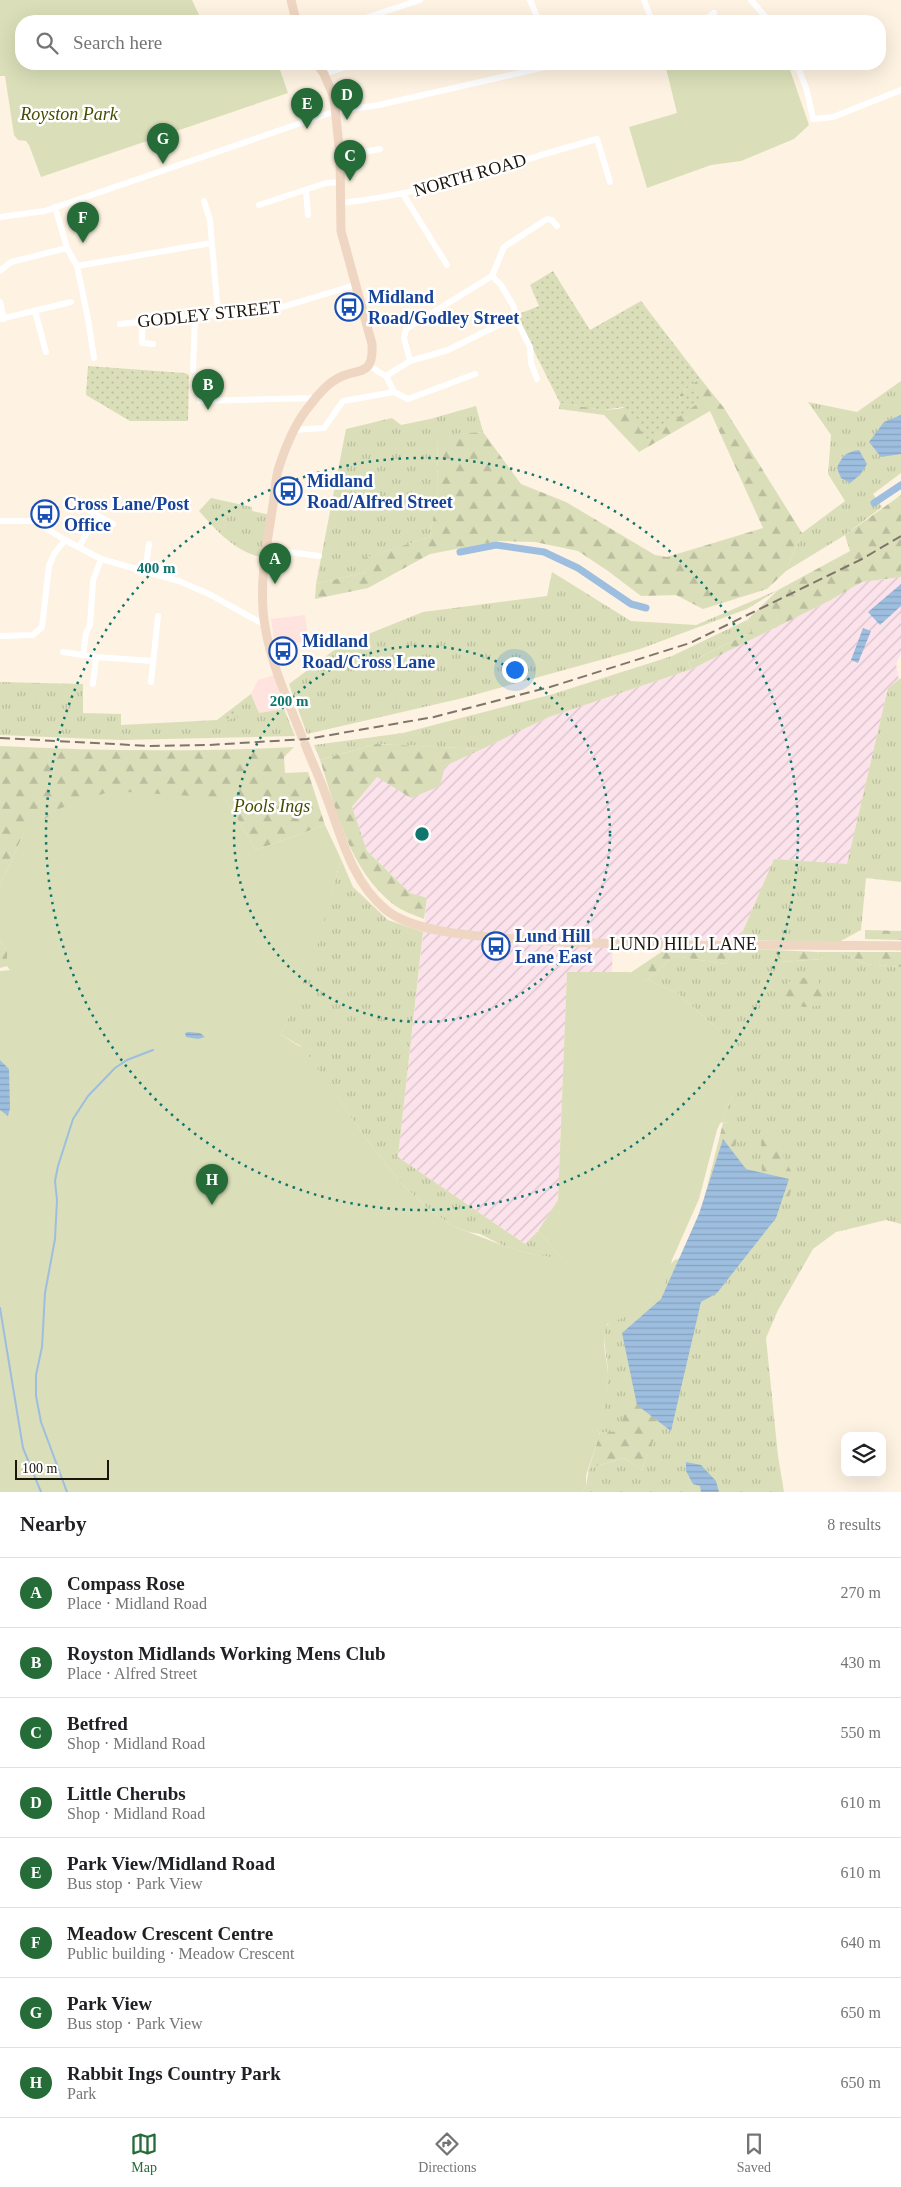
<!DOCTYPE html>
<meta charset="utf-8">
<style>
:root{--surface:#fff;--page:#f2f2f2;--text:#202124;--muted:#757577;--line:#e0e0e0;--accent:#266c38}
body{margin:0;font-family:Georgia,serif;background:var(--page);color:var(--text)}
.controls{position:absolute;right:15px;bottom:15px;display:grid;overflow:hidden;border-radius:10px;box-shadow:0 5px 20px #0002}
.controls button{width:45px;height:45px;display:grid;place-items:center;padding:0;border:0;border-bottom:1px solid var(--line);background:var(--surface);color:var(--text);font:25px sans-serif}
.scale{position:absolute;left:15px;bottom:12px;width:94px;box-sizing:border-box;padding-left:5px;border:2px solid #1b150b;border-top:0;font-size:14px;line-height:18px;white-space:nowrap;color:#1b150b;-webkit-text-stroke:4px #fff;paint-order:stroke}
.you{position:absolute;left:514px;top:669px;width:18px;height:18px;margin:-12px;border:4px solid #fff;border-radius:50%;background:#1a73e8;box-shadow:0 0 0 8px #1a73e833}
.badge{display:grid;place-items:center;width:32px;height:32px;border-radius:50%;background:var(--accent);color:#fff;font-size:16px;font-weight:700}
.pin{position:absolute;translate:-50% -41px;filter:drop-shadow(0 1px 2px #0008)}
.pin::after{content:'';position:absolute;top:26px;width:18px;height:15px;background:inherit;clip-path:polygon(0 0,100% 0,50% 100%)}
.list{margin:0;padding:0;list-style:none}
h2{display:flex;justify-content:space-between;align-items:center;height:65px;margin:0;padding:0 20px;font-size:21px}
h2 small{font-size:16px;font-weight:400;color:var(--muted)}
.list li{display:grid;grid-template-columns:32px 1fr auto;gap:15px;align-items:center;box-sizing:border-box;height:70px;padding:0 20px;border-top:1px solid var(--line)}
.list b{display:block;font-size:19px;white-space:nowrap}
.list p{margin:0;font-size:16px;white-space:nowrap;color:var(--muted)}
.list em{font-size:16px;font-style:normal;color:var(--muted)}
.icon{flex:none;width:28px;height:28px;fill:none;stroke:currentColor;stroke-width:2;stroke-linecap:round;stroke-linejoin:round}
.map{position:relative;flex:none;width:901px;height:1492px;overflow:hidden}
.search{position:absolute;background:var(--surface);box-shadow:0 5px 20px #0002;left:15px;right:15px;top:15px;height:55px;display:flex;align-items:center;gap:12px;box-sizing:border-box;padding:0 18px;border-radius:20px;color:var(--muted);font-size:19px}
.sheet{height:625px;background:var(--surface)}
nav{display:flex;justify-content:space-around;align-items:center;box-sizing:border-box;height:70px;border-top:1px solid var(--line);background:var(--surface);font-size:14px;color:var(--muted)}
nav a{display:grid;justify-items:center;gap:2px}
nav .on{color:var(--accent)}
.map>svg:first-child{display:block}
.commercial{fill:#fee3df}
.industrial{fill:url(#industrial-furrows)}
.grass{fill:url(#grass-tufts)}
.forest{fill:url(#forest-firs)}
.park{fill:#dadfb9}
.garden{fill:url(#garden-dots)}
.water{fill:url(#water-rules)}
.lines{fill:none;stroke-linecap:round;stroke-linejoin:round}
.stream{stroke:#9dbedf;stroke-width:2}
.canal{stroke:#9dbedf;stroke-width:7}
.minor{stroke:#fff;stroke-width:6}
.secondary{stroke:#efd6c2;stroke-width:9}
.rail{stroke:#7f766a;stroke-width:2;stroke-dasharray:10 5;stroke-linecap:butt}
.ring{fill:none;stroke:#0f766e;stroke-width:2.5;stroke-dasharray:2.5 5}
.labels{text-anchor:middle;stroke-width:5;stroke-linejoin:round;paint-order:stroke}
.park-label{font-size:18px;font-style:italic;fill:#484c01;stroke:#fff}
.street-label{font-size:18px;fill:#1b150b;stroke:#fff}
.transit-label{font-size:18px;font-weight:bold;fill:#164399;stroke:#fff;text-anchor:start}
.centre{fill:#0f766e;stroke:#fff;stroke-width:2.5}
.ring-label{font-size:15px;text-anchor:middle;font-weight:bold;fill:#0f766e;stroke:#fff;stroke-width:5;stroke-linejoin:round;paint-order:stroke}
</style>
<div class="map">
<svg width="901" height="1492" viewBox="0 0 901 1492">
<defs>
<pattern id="industrial-furrows" width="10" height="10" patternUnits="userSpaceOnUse" patternTransform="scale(1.25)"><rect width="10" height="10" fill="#fce2eb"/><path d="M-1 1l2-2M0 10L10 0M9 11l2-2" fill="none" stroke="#d7c1c8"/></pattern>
<pattern id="grass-tufts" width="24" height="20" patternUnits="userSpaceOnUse" patternTransform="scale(1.25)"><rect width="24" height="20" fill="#dadfb9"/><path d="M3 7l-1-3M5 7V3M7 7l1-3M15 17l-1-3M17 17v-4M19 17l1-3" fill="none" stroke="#babe9e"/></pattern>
<pattern id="forest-firs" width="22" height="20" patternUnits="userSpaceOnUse" patternTransform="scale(1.25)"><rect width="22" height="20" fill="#dadfb9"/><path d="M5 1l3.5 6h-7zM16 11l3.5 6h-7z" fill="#babe9e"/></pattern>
<pattern id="garden-dots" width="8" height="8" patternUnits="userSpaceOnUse" patternTransform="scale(1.25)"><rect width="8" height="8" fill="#dadfb9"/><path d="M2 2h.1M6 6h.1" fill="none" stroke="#babe9e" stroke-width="1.8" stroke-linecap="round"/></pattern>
<pattern id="water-rules" width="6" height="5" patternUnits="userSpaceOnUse" patternTransform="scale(1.25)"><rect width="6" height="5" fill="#9dbedf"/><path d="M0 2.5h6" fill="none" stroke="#87a2be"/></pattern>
</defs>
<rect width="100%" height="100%" fill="#fef2e2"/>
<path class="commercial" d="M305,615L308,641L275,646L271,619Z
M274,675L284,709L259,713L251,694L258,680Z"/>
<path class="industrial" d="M901,577V653L896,664L899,680L888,688L847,865L774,859L739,940H613L612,972H567L558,1200L538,1231L525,1244L398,1157L427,899L410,893L367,851L352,808L377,777L445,766L549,717L692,669L829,601L862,582Z"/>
<path class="grass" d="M901,381V473L873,494L882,507L845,535L786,571L802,533L845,501L828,474L831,435L808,402L857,412Z
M476,406L483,432L437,436L438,489L430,537L365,558L366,572L316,584L346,429L392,418L401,425L430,419Z
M211,498L252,507V511L271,515L265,558C236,553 218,532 199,511Z
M552,572L631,621L696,625L778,590L747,609L640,649L463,698L307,734L289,684L341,645L423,612L547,596Z
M747,620L751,632L688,663L692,669L549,717L482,749L376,744L320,760L314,745L403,733L553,694L672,656Z
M901,678V882L866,878L861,930L839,942L739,940L774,859L847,864L888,688Z
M0,682L83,684V713L121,714V725L217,720L251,694L259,713L284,709L295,736L120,740L0,735Z
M341,859L353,887L388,920L423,932L398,1157L525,1244L538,1231L564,1260L527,1253L504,1246L480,1234L469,1232L453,1226L429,1210L404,1186L369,1143L305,1051L299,1045L281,1035L313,957Z
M734,950H774L781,962L822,959L817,952H842L865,964L901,967V1224L886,1220L836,1232L813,1249L778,1310L766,1338L778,1456L784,1492H582L586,1486L589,1468L624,1458L642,1470L702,1303L717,1227L762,1178C732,1171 732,1148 728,1122L720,1123L733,1095L719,1030L677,993L647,980L674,956L726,964Z
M676,1259L682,1261L619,1432L597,1433C601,1414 608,1394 608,1374C608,1358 602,1343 605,1327Z"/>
<path class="forest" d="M700,378L724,408L802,533L786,571L767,589L703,609L676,595L641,596L608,571L578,551L535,542L498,541L430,554L368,588L315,599L316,584L366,572L364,558L430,537L438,489L437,435L483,432L521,484L566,502L655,555L667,557L763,528L710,411L639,452L604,415L559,409L560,403L603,410L617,409L681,398L679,395Z
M901,495V577L862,582L829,601L692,669L688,663L751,632L747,620L778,590L850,551L845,535Z
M376,744L482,749L445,766L440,786L411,798L377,777L352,807L367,851L410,893L427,898L424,919C414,915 402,911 393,904C349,869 337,812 320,760Z
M0,746C98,751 196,752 294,747L284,757L285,773L308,772L325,825L256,850L225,798L24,833L0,885Z
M865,930L901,931V940L865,939Z
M0,941L9,954L7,966L0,968Z
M666,949L734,950L726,964L674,956L647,980L630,973Z
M774,950L817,952L822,959L781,962Z
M842,952H901V967L865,964Z
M817,974L824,1005L804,1007L782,1002L788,982Z
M728,1122L740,1126L733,1156L737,1172L762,1177L761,1138L771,1133L794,1177L788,1202L717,1227L702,1303L686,1355L642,1470L624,1458L589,1468L600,1433L619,1431L643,1356L703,1203L723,1123Z"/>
<path class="park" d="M0,0H192L202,21H21V64H278L288,93L41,177L29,145L26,141L18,140L14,135L5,76H0Z
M665,64H788L809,125L794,139L741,161L711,165L647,188L629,127L677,113Z
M111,791L225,798L256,850L325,825L341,859L314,957L281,1035L304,1049L369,1143L404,1186L429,1210L453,1226L504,1246L527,1253L563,1259L538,1231L558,1200L567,972H629L677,993L719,1030L734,1055L736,1078L733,1095L717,1130L699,1199L672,1260L662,1295L652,1303L638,1312L607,1324C600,1340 607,1357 608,1374C608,1392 604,1415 597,1432L600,1434L586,1475V1486L582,1492H0V971L10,970L7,966V951L0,941V885L24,833L61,808Z"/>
<path class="garden" d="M553,271L590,330L641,301L700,378L679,395L680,398L699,388L703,400L647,439L623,407L603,410L560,403L516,315L539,306L530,285Z
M88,366L185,373L189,375L188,421H130L86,395Z
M232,709L236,711L238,717L217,723Z"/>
<path class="water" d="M901,415V454L881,457L869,442L884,422Z
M859,450L867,464L860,475L850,483L841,478L837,468C842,456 846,452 859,450Z
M901,584V606L880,625L868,612Z
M863,628L871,631L858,663L851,660Z
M188,1032L200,1033L205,1037L198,1039L186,1037L185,1033Z
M0,1060L9,1069L10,1108L8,1116L0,1110Z
M723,1139L746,1169L789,1179L776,1218L717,1293L701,1302L671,1431L637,1405L622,1333L661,1299L699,1214Z
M686,1462L701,1465L716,1481L719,1492H701L700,1486L693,1484L686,1471Z"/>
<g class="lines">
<path class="stream" d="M0,1308L23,1448L41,1492
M67,1492L41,1422L36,1396V1375L42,1347L45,1293L55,1239L57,1200L55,1181L58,1166L73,1119L88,1096L115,1068L127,1060L153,1050"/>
<path class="canal" d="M874,503L901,485
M460,552L496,545L544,552L578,568L631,604L646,608"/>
<path class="minor" d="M530,0L539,21
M644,0L652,21
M751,0L769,21
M356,21L420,0
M451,21L455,18
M703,21L714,13
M797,64L807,91L813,119L833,117L901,90
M324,74L355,64
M340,156L380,149
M306,191L308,215
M403,194L447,265
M204,201L210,220L218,314
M341,203C429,194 512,162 597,139L610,182
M259,205L326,183L341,182
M55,207L67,248L77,266L211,243
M0,217L45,211L336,111L379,105L528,71L545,67L549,64
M77,266L88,319L94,358
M0,271L11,262L67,248
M492,276L504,247L547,219L552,220L557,226
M0,302L4,319
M35,311L46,352
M0,319L71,302
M142,321V343L153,344
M120,324L279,308L355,285
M410,361L404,338L406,329L492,276L501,285L514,307L515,317L530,347L531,363L537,379
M370,365L377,371L386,376L410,361L448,350L515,317
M193,370L195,315
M386,376L394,392L408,399L475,374
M199,382L200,401L316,398
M294,430L324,428L343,401L394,392
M81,506L113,524
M0,521H34L65,540L101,559L179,581L209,594L265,625
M79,547L97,515
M266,549L319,556
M145,571L149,544
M0,636L33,635L42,627L49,566L54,554L65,540
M63,652L83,655
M96,657L152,661
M151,682L158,616
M93,684L96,657L83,655L86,633L90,625L93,581L101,559"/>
<path class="secondary" d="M291,0L296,21
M302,737C288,701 271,664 265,626C258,586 267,544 273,505C275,492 275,477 280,464C287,443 296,421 311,404C317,396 326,385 335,380C356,366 374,380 372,344L341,231L340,156L334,97L324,74L317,64
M305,744C311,760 319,776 325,793C341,834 350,879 385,909C415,935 491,937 531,940C654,948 777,944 901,946"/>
<path class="rail" d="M0,738L151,746L208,745L307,739L434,717L550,687L690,643L862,559L901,536"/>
</g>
<g class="ring">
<circle cx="422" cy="834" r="188"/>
<circle cx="422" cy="834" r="376"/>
</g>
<defs>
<g id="bus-ring" transform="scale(1.4375)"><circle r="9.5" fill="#fff" stroke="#1a4fb4" stroke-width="1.5"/><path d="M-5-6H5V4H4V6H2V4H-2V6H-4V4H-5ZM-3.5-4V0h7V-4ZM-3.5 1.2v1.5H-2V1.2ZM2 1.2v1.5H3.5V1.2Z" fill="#1a4fb4"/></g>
</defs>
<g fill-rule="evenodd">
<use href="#bus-ring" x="349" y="307"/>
<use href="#bus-ring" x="288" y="491"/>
<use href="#bus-ring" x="45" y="514"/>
<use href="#bus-ring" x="283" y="651"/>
<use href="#bus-ring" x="496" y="946"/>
</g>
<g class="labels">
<g class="park-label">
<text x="69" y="120">Royston Park</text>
<text x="272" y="812">Pools Ings</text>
</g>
<g class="street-label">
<text transform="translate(470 175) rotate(-16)" y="6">NORTH ROAD</text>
<text transform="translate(209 314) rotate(-6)" y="6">GODLEY STREET</text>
<text x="683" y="950">LUND HILL LANE</text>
</g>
<g class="transit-label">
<text x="368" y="303">Midland<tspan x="368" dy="21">Road/Godley Street</tspan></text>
<text x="307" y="487">Midland<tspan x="307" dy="21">Road/Alfred Street</tspan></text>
<text x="64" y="510">Cross Lane/Post<tspan x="64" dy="21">Office</tspan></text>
<text x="302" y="647">Midland<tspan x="302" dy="21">Road/Cross Lane</tspan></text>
<text x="515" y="942">Lund Hill<tspan x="515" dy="21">Lane East</tspan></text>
</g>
</g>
<circle cx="422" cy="834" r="8" class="centre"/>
<g class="ring-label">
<text x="156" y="573">400 m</text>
<text x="289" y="706">200 m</text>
</g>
</svg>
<div class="controls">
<button><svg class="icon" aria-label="layers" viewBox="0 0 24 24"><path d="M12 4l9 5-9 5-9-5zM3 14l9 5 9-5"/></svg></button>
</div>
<div class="scale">100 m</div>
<div class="you"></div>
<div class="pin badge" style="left:275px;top:584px">A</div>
<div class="pin badge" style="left:208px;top:410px">B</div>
<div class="pin badge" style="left:350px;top:181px">C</div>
<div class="pin badge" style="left:347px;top:120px">D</div>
<div class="pin badge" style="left:307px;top:129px">E</div>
<div class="pin badge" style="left:83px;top:243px">F</div>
<div class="pin badge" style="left:163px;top:164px">G</div>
<div class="pin badge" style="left:212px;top:1205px">H</div>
<div class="search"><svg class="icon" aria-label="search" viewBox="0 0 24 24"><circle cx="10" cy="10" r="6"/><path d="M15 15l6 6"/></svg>Search here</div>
</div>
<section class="sheet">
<h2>Nearby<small>8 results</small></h2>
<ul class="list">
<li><span class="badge">A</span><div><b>Compass Rose</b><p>Place · Midland Road</p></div><em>270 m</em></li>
<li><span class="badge">B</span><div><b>Royston Midlands Working Mens Club</b><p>Place · Alfred Street</p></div><em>430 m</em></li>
<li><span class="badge">C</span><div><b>Betfred</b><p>Shop · Midland Road</p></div><em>550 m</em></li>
<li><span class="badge">D</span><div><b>Little Cherubs</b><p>Shop · Midland Road</p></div><em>610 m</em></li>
<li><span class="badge">E</span><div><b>Park View/Midland Road</b><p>Bus stop · Park View</p></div><em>610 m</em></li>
<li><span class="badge">F</span><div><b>Meadow Crescent Centre</b><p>Public building · Meadow Crescent</p></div><em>640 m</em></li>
<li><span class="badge">G</span><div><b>Park View</b><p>Bus stop · Park View</p></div><em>650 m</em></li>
<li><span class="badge">H</span><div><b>Rabbit Ings Country Park</b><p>Park</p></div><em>650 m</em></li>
</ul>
</section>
<nav>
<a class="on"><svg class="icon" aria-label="map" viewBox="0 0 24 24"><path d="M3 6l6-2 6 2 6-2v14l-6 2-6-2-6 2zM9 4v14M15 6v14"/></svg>Map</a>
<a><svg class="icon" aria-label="directions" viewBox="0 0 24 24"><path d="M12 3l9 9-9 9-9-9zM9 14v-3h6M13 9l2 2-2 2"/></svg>Directions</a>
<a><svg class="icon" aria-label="saved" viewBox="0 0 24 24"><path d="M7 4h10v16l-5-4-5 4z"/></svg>Saved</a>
</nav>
